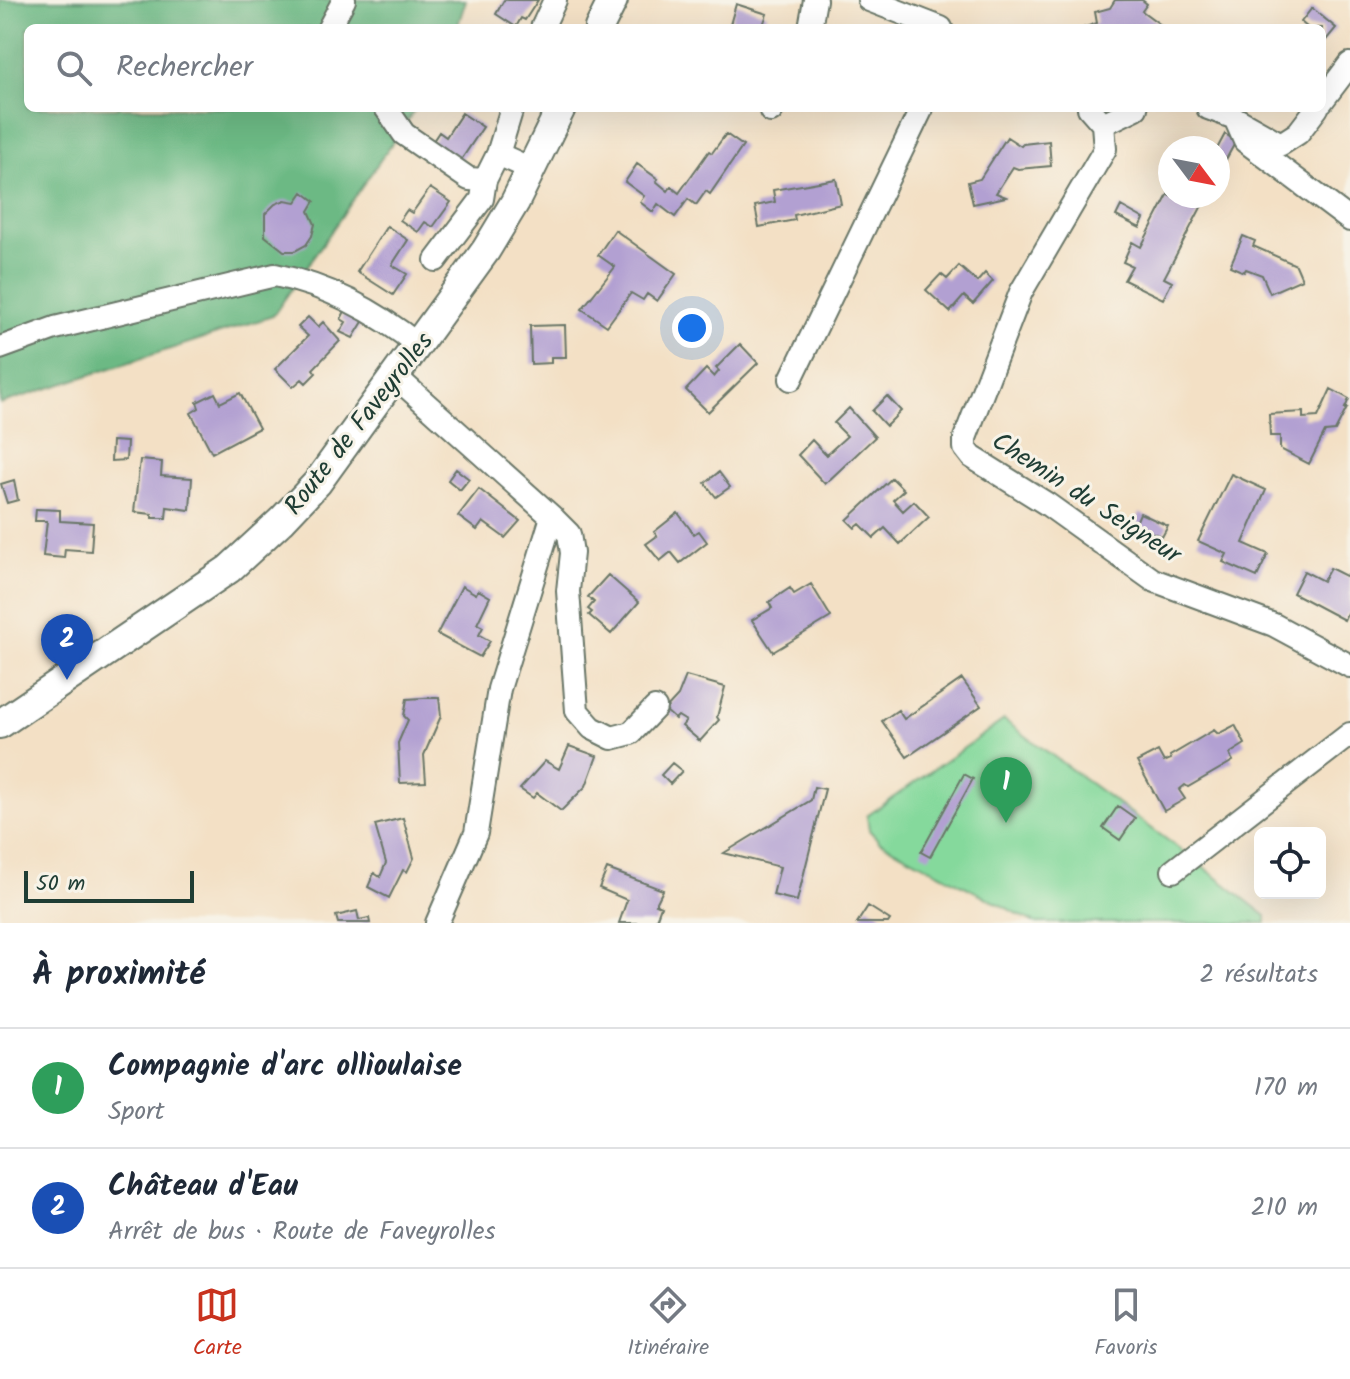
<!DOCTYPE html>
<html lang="fr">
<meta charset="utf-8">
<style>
:root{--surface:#fff;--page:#f2f2f3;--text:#1f2937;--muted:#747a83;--line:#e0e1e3;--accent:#c8321e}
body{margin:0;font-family:Kalam,sans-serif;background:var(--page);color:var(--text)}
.controls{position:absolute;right:24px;bottom:24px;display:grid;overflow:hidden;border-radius:12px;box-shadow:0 8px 32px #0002}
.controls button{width:72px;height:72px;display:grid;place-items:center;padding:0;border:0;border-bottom:2px solid var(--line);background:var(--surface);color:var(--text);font:40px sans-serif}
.compass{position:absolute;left:1158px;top:136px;width:72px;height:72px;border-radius:50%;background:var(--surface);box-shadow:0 8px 32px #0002;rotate:122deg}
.scale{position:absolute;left:24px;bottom:20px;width:170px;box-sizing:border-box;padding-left:8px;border:4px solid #1f3d34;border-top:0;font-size:22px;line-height:28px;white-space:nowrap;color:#1f3d34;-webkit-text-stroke:6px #f7f3e8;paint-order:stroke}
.you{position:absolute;left:692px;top:328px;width:28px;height:28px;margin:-20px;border:6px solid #fff;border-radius:50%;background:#1a73e8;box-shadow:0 0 0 12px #1a73e833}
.badge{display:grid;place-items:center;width:52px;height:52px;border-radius:50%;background:var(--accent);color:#fff;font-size:26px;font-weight:700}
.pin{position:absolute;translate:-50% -66px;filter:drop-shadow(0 2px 4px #0008)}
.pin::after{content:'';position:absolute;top:42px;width:28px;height:24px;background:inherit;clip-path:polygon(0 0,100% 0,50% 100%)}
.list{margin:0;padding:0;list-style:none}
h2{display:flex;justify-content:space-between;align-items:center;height:104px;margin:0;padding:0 32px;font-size:34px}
h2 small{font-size:26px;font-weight:400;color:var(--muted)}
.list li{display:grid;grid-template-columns:52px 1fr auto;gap:24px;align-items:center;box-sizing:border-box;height:120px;padding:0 32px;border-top:2px solid var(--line)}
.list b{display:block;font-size:30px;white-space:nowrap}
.list p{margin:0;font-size:26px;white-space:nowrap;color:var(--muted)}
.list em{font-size:26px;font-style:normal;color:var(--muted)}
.icon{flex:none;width:44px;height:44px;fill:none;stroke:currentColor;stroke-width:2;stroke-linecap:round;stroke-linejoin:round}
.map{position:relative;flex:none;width:1350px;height:923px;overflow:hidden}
.search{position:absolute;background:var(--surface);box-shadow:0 8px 32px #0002;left:24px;right:24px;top:24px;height:88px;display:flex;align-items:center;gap:20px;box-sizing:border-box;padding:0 28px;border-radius:12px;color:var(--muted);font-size:30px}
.sheet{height:344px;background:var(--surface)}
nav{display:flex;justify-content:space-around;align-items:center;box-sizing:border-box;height:112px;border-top:2px solid var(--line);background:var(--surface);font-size:22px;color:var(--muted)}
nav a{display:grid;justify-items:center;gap:4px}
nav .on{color:var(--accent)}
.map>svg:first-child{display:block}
.green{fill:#85d99c;stroke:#528b68;stroke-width:2}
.forest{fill:#6cb984;stroke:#467b5c;stroke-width:2}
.building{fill:#b2a0d2}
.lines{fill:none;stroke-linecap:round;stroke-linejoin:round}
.minor-casing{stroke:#697667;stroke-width:26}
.major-casing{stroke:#697667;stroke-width:32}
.minor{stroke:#fff;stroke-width:22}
.major{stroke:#fff;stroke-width:28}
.labels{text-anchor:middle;stroke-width:6;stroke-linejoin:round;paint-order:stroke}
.street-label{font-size:26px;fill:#1f3d34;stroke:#f7f3e8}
</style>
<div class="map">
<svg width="1350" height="923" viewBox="0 0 1350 923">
<rect width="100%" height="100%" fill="#f7f3e8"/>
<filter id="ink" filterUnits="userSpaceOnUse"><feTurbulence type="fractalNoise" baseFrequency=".0125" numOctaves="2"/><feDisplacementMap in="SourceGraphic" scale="16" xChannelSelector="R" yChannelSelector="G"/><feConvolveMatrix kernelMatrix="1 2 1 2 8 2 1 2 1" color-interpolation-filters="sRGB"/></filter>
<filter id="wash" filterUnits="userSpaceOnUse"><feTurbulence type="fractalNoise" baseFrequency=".006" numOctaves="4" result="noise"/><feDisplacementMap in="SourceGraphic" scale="32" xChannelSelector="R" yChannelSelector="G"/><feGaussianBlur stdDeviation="1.8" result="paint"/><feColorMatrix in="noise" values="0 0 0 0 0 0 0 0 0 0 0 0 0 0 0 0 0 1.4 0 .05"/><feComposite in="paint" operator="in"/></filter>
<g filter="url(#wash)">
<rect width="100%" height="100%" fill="#f3e0c5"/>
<path class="green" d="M1004,720L1196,861L1266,916V923H1035L880,842L869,830L867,816Z"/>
<path class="forest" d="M0,0H466L457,28H28V108H416L273,316L0,404Z"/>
<g id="blocks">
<path class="building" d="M504,0H538L525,20L521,18L516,27L496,14Z
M1115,0H1142L1147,4L1142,11L1165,28H1083L1097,23L1095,12L1110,8Z
M736,4L767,14L762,28H729Z
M1312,8L1336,28L1322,45V28H1308L1301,22Z
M462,113L483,127L459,163L431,144L439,132L446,137Z
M726,134L743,146L710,194L706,191L696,205L688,199L675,217L658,204L653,212L640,202L644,196L625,182L637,164L658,179L656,181L668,191L671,187L679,193L709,151L712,153Z
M1225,134L1236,141L1218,174V147Z
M1007,137L1021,146L1023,144L1049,141L1051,166L1018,169L1013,167L996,193L1006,197L973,204L968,182L980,179Z
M836,179L841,204L794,215L795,220L759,227L755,206L775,202L773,190Z
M430,188L451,202L433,227L425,222L418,232L400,220L407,210L412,213Z
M1170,191V196H1207L1164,278L1172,282L1163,299L1124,280L1132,266L1123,262L1132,242L1141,247Z
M303,192L315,201L309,211L315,224L312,236L306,245L295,251H284L265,236V214L275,204L285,200L296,202Z
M1121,206L1144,219L1140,228L1116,216Z
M387,226L408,240L392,265L407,274L393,295L357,272Z
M615,230L676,274L657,301L647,294L643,300L631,293L607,326L582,309L615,267L598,255Z
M1243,236L1255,241L1253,246L1296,265L1302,279L1270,293L1262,275L1246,269L1244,272L1230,266Z
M959,266L977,282L985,273L993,281L973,304L964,296L950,312L926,290L941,274L947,279Z
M346,309L364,320L353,338L340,332L346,322L341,319Z
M308,317L318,327L323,322L340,341L313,369L316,373L306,383L302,379L293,387L275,369L308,336L298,327Z
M565,325L566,357H551V363L531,364L530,326Z
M740,344L758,363L708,412L686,390L706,369L714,377L719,371L716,368Z
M1331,389L1349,399L1345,408H1347L1335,431L1325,432L1309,464L1280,449V436H1270L1269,414L1303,412V418L1318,417Z
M215,393L220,403L240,393L259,428L212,453L191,413L199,408L197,402Z
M887,396L901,411L886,426L872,411Z
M849,408L875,437L825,484L798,455L812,440L826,455L847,436L834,423Z
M112,441L127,442L126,460L111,461Z
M140,460L162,462L161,476L192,478L190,510L167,507L166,518H152V514L134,512Z
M456,469L469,479L460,490L448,480Z
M719,472L730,487L716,497L705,483Z
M1231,474L1266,490L1243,543L1268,554L1257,577L1223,562L1227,554L1198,541Z
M892,478L904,490L893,500L903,511L914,501L929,517L900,544L885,528L874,538L860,524L855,528L847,520Z
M14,480L18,500L7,503L1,484Z
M479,489L520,521L505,538L483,522L477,530L458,516Z
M36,509L60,510V521L93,523L91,551L65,549L64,558L43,556L47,521H35Z
M678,513L694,534L699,531L707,542L680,563L671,552L660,561L646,544L657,536L654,532Z
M1140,513L1168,526L1162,537L1135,525Z
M1330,568L1350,578V614L1347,613L1344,620L1293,593L1304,571L1323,581Z
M608,575L639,602L611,634L589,615L592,612L588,609L594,602L588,597Z
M811,584L831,617L773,652L752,620L772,608L769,602L790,588L794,594Z
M462,586L476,594L478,590L490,597L477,624L483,627L479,635L490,641L480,657L437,634Z
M686,676L725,687L717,717L719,720L700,741L682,726L686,721L678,716L675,719L665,710L678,696Z
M962,679L981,706L907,757L882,721L898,710L904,719Z
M439,697L441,716L424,755L426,782L400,783L398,743L408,720L404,716L407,699Z
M1235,725L1245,744L1229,754L1233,761L1188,787L1185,785L1179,790L1185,799L1164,811L1137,762L1158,751L1164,762L1171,759L1170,756L1214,730L1218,734Z
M569,746L597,756L586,786L561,811L537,793L533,798L520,789L545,761L559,769Z
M672,763L682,771L670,784L661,775Z
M964,774L973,779L930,857L921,852Z
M814,787L825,789L797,901L773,895L780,867L724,853L811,800Z
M1118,806L1135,818L1120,840L1103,828Z
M403,818L414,858L407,872L403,870L389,898L368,887L374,873L380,877L386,863L375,825Z
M607,869L663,890L656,904L661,906L655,923H619L627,900L599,888Z
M868,906L890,920L888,923H857Z
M357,911L359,920L369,918L370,923H338L336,916Z"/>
</g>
</g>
<g filter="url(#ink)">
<use href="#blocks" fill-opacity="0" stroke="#697667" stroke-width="2"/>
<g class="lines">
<g class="minor-casing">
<path id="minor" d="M869,0L941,28
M329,28L344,0
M542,28L555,0
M810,28L815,0
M1322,101L1350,64
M386,108L404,134L469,179L485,180L498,154L531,169
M1089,108L1103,124L1105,149L1021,292L965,438V448L972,457L1047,504L1153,580L1274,625L1350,666
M1208,108L1235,118L1281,144L1298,133L1317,108
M771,111L773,108
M1235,118L1245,141L1350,220
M1103,124L1136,108
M498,154L512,108
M436,260L482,199L485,180
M0,348L55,328L275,275C329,286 376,311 419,346
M396,377L552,517L499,689L476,833L437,923
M791,379L922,108
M552,517L569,534L572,553L568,591L577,711L592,728L612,738L631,733L655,708
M1173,871L1350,734"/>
</g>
<g class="major-casing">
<path id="major" d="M599,28L613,0
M0,724L229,569L282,520L317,483L486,250L515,202L561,108"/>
</g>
<use href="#minor" class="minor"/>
<use href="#major" class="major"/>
</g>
</g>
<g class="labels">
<g class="street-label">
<text transform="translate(358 423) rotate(-52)" y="9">Route de Faveyrolles</text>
<text transform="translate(1087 497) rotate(33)" y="9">Chemin du Seigneur</text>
</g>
</g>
</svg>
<div class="controls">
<button><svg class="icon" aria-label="locate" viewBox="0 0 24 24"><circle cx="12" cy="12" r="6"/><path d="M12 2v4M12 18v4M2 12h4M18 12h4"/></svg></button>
</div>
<svg class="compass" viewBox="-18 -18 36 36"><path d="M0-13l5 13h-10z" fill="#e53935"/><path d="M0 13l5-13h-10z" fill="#747a83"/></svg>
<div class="scale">50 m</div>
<div class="you"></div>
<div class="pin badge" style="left:1006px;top:823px;background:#2e9e5b">1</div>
<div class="pin badge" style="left:67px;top:680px;background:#1a4fb4">2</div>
<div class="search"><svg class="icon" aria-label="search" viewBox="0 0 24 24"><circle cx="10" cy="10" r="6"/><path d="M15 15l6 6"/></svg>Rechercher</div>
</div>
<section class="sheet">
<h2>À proximité<small>2 résultats</small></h2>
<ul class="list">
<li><span class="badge" style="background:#2e9e5b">1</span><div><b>Compagnie d'arc ollioulaise</b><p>Sport</p></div><em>170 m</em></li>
<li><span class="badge" style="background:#1a4fb4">2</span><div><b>Château d'Eau</b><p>Arrêt de bus · Route de Faveyrolles</p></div><em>210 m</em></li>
</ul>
</section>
<nav>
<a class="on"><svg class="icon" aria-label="map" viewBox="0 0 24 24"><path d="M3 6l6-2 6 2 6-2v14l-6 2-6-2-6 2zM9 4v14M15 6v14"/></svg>Carte</a>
<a><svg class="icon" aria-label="directions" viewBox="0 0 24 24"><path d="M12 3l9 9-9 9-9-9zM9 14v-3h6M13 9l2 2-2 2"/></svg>Itinéraire</a>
<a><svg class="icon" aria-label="saved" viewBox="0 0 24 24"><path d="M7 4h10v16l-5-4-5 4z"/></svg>Favoris</a>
</nav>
